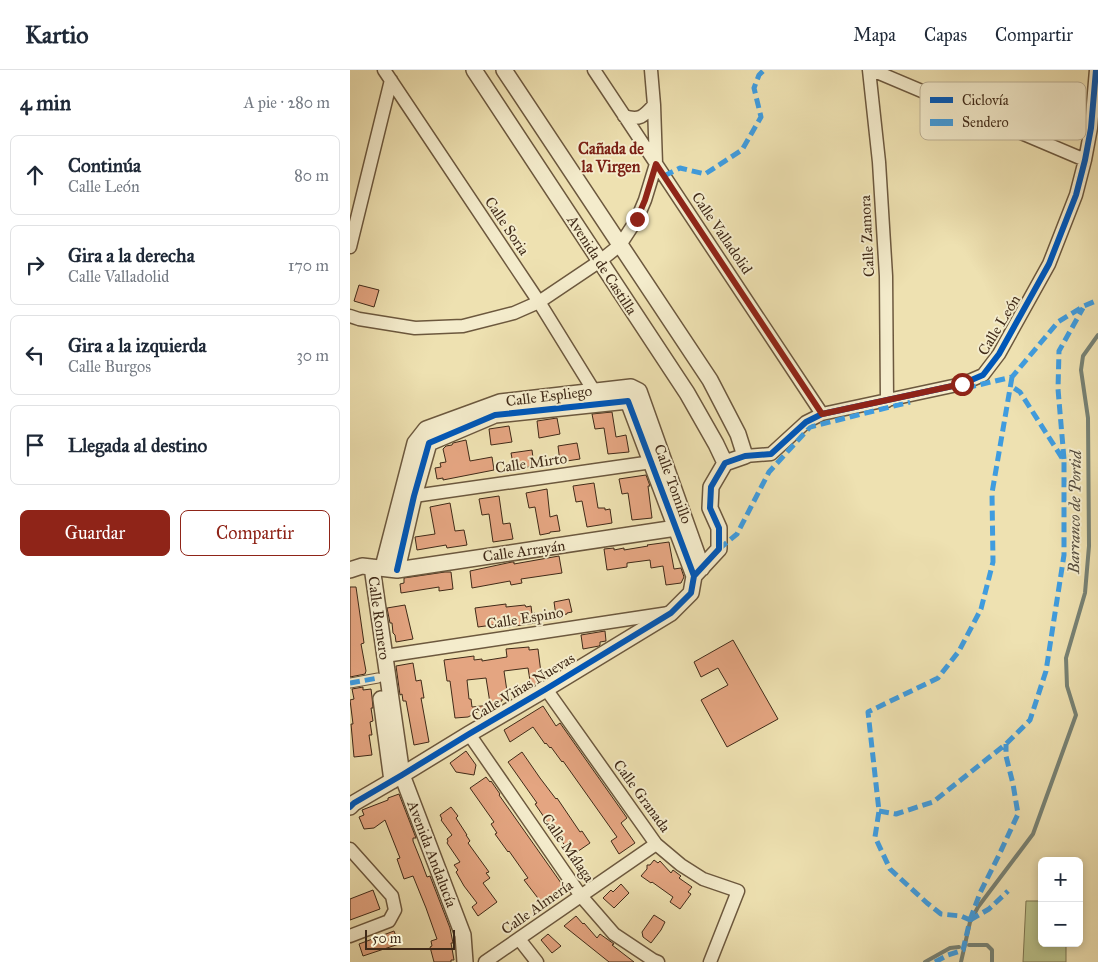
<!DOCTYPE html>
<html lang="es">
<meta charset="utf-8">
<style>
:root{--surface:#fff;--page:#f2f2f3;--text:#1f2937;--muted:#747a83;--line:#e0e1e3;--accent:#8f2418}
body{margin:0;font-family:"IM FELL Great Primer",serif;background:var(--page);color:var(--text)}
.controls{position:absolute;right:15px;bottom:15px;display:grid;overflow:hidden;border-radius:8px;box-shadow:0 2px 8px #0003}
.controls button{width:45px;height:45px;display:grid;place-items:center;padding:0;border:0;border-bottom:1px solid var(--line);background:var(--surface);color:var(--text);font:25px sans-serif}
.scale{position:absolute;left:15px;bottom:12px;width:90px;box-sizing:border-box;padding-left:5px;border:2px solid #402a18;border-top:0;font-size:14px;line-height:18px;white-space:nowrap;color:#402a18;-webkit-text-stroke:4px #f4eccc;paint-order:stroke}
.stop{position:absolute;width:15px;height:15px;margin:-11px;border:4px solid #8f2418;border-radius:50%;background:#fff}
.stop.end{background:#8f2418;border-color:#fff;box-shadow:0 1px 5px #0008}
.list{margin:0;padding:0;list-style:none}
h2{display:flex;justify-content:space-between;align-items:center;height:65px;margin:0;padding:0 20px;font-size:21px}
h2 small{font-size:16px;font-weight:400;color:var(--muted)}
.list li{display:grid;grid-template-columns:32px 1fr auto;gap:15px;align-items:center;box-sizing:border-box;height:80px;margin:0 10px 10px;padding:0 10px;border:1px solid var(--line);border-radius:8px}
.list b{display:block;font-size:19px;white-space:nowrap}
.list p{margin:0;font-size:16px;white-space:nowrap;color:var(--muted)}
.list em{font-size:16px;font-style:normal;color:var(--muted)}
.actions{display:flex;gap:10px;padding:15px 20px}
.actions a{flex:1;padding:11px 0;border:1px solid var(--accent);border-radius:8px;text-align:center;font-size:18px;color:var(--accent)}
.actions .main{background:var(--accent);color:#fff}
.icon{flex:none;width:28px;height:28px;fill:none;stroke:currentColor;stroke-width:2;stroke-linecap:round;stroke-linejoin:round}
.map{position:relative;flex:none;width:748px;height:892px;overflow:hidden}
header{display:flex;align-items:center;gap:30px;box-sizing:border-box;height:70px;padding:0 25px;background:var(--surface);border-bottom:1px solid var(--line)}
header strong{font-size:24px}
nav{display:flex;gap:28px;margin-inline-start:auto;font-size:18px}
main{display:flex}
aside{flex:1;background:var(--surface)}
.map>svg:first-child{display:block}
.green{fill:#bac28b;stroke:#7d7652}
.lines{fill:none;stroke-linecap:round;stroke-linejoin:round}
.stream{stroke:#778275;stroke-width:4}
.building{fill:#e4a581;stroke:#402a18}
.pedestrian-casing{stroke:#6c583e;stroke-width:11}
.minor-casing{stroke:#6c583e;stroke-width:15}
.tertiary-casing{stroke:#6c583e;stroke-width:18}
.pedestrian{stroke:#f4eccc;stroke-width:9}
.minor{stroke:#f4eccc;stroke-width:12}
.tertiary{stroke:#f4eccc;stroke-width:15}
.quiet{stroke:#3f9cdf;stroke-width:5;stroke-dasharray:10 5;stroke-linecap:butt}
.cycleway-casing{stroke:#f4eccc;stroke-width:9}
.cycleway{stroke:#0057b8;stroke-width:6}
.route{stroke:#8f2418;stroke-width:6}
.labels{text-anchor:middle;stroke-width:4;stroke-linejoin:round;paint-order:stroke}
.street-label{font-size:15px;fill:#402a18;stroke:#f4eccc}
.neighbourhood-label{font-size:16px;font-weight:bold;fill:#7a1f14;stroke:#f4eccc}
.water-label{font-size:16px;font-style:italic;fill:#574e3f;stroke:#f4eccc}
.key{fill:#f4eccc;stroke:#beb296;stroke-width:1}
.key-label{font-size:14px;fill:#402a18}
</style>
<header>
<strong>Kartio</strong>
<nav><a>Mapa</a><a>Capas</a><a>Compartir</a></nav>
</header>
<main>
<aside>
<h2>4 min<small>A pie · 280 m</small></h2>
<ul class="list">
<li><svg class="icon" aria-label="ahead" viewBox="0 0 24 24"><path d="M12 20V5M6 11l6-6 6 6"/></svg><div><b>Continúa</b><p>Calle León</p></div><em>80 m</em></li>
<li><svg class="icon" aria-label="right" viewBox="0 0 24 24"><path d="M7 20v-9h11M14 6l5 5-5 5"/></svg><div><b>Gira a la derecha</b><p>Calle Valladolid</p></div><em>170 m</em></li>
<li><svg class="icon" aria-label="left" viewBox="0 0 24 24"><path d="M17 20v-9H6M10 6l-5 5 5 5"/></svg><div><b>Gira a la izquierda</b><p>Calle Burgos</p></div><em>30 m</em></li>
<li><svg class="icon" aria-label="arrive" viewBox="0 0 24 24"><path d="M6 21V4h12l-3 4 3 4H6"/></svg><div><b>Llegada al destino</b></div></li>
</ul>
<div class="actions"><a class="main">Guardar</a><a>Compartir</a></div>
</aside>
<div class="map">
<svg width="748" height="892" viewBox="0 0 748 892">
<rect width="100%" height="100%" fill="#eee1b1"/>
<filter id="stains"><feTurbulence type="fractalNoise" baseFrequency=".004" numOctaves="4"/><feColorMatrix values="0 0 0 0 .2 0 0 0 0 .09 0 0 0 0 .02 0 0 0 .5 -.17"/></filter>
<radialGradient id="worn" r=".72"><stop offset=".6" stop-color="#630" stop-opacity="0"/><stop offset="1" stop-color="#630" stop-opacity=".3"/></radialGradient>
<path class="green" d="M676,831H692V873H716V892H673Z"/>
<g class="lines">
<path class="stream" d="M619,875H637L642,880V892
M575,892L600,878L609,877
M611,892L620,852L628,837L683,764L726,645L717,616L716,588L735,523L739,476L738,348L731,300L733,286L748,265"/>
</g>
<path class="building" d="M9,215L29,220L24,237L4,231Z
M262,342L266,367L276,365L279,382L258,384L254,358L245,359L242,344Z
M207,348L210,364L189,368L187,351Z
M159,356L162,372L141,375L139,359Z
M116,370L120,391L142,387L144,400L93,410V408L87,409L85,398L91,397L90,393L96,392L93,379L96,376L102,375L103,373Z
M227,373L230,389L210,392L208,376Z
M182,380L184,396L164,399L161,383Z
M296,405L300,416H298L302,448L282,450L278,423L272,424L269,409Z
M244,413L248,438H255V440L260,439L262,453L237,457L232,431L226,432L223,416Z
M197,419L200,447L207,445L210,461L200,462V463L190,465L185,437L179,438L176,423Z
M149,426L153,454L160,453L163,469L143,472L139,444L132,445L129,429Z
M100,433L105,461L114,460L117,475L97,478L96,475L67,480L65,467L85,464L80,437Z
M319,472L324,499L331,498L334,507L331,513L316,515L313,496L301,498L300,490L277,493V497L257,500L254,479L264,478V480L274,478V480L298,476L297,475Z
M209,486L212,503L171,509L172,513L161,515L160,511L122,518L120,501L162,492H164V494Z
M95,502H101L103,519L89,521V517L51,523L50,514L54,513V508Z
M0,517H6L14,573L11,574L16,601L15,604L0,607Z
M219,529L222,542L217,543V544L206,546L204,532Z
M156,534V537L175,535L176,537L181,536L182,544L185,543L186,553L158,557L157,553L128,557L125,538Z
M55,535L63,569L46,572L45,565L43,563L42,553H40L37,538Z
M255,561L256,571L250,572V575L249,576L233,579L231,565Z
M383,570L428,649L377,677L351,630L378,615L368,598L351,607L344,592Z
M179,577V580L188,579L192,611L181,617L178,598L154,601L158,628L152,629V631L140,633L136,608L117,610L119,629H121L122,637L141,635L118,647L105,648L100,611H97L94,590L124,586V590L132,589V591L157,587L156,579Z
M63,593L66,611L71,610L74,628H71L79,672L64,675L56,631H53L52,624L50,625L46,596Z
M13,617V620L21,619L22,627L23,638H21L23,651L20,652L22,665H19L22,685L4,687L1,654H3L0,630L4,629L2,619Z
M193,636L206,656L210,653L277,748L271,753L285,773L269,784L261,771L267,767L213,691L212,692L201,677L200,678L196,673L195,674L183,657L160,672L154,660Z
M116,681L126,695L124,705L106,702L100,693Z
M172,682L190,708L206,729L207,728L230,762L232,761L240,773L227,782H222L219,777L217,778L203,760L185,734L187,733L158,692Z
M136,707L140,712L141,711L150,724L149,725L216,820L194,836L174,810L178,808L159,781L158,782L145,764L147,763L141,754L144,752L120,718Z
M49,724L66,768H63V771L71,791L77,807L80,806L100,858L103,873H101L104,890H101V892H84L80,877L82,876L81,871L87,869L76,838L63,806L54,809L47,789L50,788L35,750L24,758L14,759L9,747L14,745L12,740L38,730V728Z
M101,737L108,746L106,748L117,765H116L120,771L118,773L139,802L136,803L140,808L133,813L147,832L128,846L122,837L127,833L114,816L106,802L108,800L104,795L110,792L97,773L98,771L97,769L102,765L91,750L92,749L90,745Z
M304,790L308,793L310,791L321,803L323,800L331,806L329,808L342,817L338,822L341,824L330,839L320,832L323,827L302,812L301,813L291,806L297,799V795H300Z
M271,814L279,823L264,838L253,828L261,820L263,822Z
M23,820L30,839L0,850V829Z
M304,845L315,852L311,860L301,873L293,867L292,862Z
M226,846L233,854L234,853L247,868L250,864L264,874L262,875L284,892H259L214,856Z
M44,861L49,874L13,886L9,874Z
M198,864L211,876L202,883L191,870Z"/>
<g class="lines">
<g class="pedestrian-casing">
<path id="pedestrian" d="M0,613L28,608"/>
</g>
<g class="minor-casing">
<path id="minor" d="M34,0L189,232L244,321L246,329
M244,0L472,344
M519,0L529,92L536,206L537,331
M522,0L735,90
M274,46C290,51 294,46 304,35
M0,177L41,10
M0,246L9,249L65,258L113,256L164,243L189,232L250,191L270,175L287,149L295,130L306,94L304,35L301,0
M395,386L421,384L456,352L472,344L612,314L633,305L649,284L699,194L726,125L735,90L741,58L746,0
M56,425L64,426L309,391
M35,586L319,543
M196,619L306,774L331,795L353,809L388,821L360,892
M119,664L231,826L264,864L303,890L308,892
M0,779L42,826L45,840L39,851L0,866
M169,869L187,892
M135,892L306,774"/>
</g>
<g class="tertiary-casing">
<path id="tertiary" d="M124,0L337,323L366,374L375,393
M154,0L360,310L388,364L395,386L375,393L361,417L360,438L369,458V479L344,506
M22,497L52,705L113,865L115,892
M33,497L65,373L76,359L150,332L281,317L289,321L352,498
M0,500L12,496L47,500L326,458
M31,629L42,711
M0,737L4,733L52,705L119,664L196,619L321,543L341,523L344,506L278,331L145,345L79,373L64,426L47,500"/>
</g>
<use href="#pedestrian" class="pedestrian"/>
<use href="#minor" class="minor"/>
<use href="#tertiary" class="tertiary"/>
<path class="quiet" d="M314,106L330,98L355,104L392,80L411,47L404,18L409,5L414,0
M616,318L662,307L708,252L734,236L748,230
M714,389L708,319L709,281L733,238
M369,479L387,464L419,402L460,357L560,332
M0,613L28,608
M529,741L546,744L583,732L656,674L680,650L696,601L714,485V391L670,322L661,316
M620,850L630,823L649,785L668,744L663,714L656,686V674
M620,850L639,839L658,821
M585,892L598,885L613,880L620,850L611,846L591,844L577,833L540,799L525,767L529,741L518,642L588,608L609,581L631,539L643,492L642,423L662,307"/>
<g class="cycleway-casing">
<path id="cycleway" d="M344,506L369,479V458L360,438L361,417L375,393L395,386L421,384L456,352L472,344L612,314L633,305L649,284L699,194L726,125L735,90L741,58L746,0
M0,737L4,733L52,705L119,664L196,619L321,543L341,523L344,506L278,331L145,345L79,373L64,426L47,500"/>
</g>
<use href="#cycleway" class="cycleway"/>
</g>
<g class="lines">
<path class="route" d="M287,149L295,130L306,94L472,344L612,314"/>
</g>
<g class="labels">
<g class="street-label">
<text transform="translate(157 156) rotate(56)" y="5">Calle Soria</text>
<text transform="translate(372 163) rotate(56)" y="5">Calle Valladolid</text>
<text transform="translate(517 166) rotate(-93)" y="5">Calle Zamora</text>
<text transform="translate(252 195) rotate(57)" y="5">Avenida de Castilla</text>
<text transform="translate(649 255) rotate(-59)" y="5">Calle León</text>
<text transform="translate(199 326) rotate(-7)" y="5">Calle Espliego</text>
<text transform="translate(181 393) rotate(-8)" y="5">Calle Mirto</text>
<text transform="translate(323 414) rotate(70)" y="5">Calle Tomillo</text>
<text transform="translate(174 481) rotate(-8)" y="5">Calle Arrayán</text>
<text transform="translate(29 548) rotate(82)" y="5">Calle Romero</text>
<text transform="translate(175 548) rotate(-9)" y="5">Calle Espino</text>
<text transform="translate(173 617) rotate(-31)" y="5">Calle Viñas Nuevas</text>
<text transform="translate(292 726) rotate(54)" y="5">Calle Granada</text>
<text transform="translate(218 778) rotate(55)" y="5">Calle Málaga</text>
<text transform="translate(82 784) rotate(69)" y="5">Avenida Andalucía</text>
<text transform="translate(187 837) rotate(-35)" y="5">Calle Almería</text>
</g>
<g class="neighbourhood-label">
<text x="261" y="84">Cañada de<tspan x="261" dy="18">la Virgen</tspan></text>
</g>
<g class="water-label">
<text transform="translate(724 442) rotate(-89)" y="6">Barranco de Portid</text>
</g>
</g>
<rect x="570" y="12" width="166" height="58" rx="8" class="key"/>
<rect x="580" y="27" width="23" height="6" fill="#0057b8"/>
<rect x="580" y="49" width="23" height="7" fill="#3f9cdf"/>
<g class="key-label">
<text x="612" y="35">Ciclovía</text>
<text x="612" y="57">Sendero</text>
</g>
<rect width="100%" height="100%" filter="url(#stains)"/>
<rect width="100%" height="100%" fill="url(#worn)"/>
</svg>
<div class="controls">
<button>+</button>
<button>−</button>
</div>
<div class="scale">50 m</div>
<div class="stop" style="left:612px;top:314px"></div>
<div class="stop end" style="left:287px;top:149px"></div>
</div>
</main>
